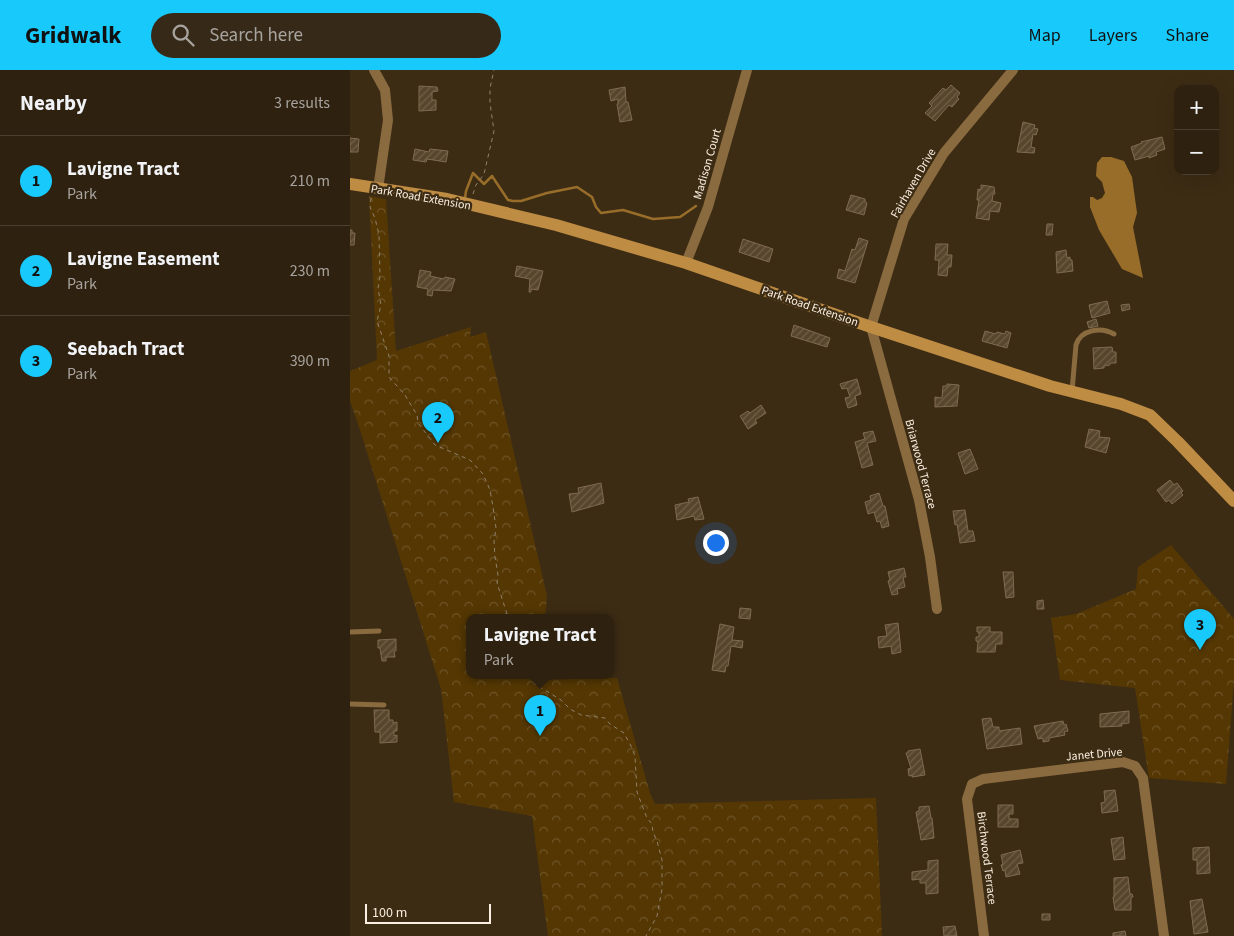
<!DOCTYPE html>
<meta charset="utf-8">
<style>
:root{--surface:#2e210f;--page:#362918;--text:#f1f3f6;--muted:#a7a39e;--line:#493e2f;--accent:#18cafc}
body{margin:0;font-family:"Source Sans 3",sans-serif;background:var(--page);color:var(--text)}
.controls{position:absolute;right:15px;top:15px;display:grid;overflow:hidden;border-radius:10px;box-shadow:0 5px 20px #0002}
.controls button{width:45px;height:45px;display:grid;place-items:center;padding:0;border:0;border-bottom:1px solid var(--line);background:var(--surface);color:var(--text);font:25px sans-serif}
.scale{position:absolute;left:15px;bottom:12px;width:126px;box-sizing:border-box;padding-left:5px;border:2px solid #faefe0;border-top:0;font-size:14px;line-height:18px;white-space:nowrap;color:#faefe0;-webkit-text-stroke:4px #3d2c14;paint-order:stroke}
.you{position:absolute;left:365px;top:472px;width:18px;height:18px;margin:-12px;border:4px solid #fff;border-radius:50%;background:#1a73e8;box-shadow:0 0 0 8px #1a73e833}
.badge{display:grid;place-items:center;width:32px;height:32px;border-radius:50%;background:var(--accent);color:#111;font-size:16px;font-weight:700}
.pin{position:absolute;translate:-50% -41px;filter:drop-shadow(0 1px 2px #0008)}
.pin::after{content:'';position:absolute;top:26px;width:18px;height:15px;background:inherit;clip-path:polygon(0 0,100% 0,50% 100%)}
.popup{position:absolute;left:116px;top:544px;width:148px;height:65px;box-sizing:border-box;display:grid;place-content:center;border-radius:10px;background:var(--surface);filter:drop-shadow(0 1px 4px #0005);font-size:16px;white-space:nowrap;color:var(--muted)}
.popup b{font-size:19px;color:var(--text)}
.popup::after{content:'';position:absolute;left:50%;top:100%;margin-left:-10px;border:10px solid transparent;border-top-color:var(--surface)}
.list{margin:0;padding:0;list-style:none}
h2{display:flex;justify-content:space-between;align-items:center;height:65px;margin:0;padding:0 20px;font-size:21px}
h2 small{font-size:16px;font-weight:400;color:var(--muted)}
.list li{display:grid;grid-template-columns:32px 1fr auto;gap:15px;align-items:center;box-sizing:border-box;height:90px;padding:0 20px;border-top:1px solid var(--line)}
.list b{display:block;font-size:19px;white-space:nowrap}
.list p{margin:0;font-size:16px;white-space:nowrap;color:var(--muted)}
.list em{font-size:16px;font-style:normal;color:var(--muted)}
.icon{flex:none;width:28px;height:28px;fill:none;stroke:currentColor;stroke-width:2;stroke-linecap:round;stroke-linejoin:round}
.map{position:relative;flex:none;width:884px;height:866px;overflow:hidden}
header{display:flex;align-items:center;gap:30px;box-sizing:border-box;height:70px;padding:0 25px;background:var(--accent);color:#111}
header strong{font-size:24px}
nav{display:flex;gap:28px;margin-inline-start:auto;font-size:18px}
.search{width:350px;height:45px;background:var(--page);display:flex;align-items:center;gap:12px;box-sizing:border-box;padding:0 18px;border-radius:28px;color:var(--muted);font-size:19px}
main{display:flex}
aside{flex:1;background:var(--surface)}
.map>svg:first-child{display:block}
.forest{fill:url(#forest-crowns)}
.water{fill:#986d2a}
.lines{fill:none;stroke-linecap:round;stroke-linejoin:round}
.stream{stroke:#986d2a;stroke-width:2.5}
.building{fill:url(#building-hatch);stroke:#7e6b51}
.path{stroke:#91826e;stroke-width:1;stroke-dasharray:4 4;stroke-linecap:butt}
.lane{stroke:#8a6b40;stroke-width:5}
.street{stroke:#8a6b40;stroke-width:10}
.secondary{stroke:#be8c43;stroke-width:12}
.labels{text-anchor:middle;stroke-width:4.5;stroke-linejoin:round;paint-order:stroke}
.street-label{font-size:12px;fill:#faefe0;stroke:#3d2c14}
</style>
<header>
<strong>Gridwalk</strong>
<div class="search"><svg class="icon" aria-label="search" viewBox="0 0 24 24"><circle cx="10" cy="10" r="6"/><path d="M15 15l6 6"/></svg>Search here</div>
<nav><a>Map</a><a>Layers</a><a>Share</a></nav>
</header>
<main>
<aside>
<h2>Nearby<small>3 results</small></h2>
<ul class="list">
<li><span class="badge">1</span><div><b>Lavigne Tract</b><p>Park</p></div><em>210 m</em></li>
<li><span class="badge">2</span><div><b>Lavigne Easement</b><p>Park</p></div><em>230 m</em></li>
<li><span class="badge">3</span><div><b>Seebach Tract</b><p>Park</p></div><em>390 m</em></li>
</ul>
</aside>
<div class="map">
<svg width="884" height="866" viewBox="0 0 884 866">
<defs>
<pattern id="forest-crowns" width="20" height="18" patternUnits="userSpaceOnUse" patternTransform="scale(1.25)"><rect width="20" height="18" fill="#543703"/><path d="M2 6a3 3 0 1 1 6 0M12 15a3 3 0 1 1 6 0" fill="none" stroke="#6e5427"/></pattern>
<pattern id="building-hatch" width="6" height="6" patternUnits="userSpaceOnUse" patternTransform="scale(1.25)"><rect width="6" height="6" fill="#57452c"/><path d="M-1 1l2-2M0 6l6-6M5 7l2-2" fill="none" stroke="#70604a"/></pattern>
</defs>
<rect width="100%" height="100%" fill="#3d2c14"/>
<path class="forest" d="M19,126L36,129L46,281L121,257L120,267L136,262L197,526L195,547H120V605H188V610L267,608L300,723L305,734L526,728L532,866H198L182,746L104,732L91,619L10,360L0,331V301L27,290Z
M821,475L884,549V611L876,714L799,708L785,618L710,610L701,548L726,544L786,519L788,497Z"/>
<path class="water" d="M752,87H761L774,91L782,107L787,143L783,157L793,208L772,199L749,160L740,137V127H743L747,130L752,128L755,123L752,112L746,106L747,93Z"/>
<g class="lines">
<path class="stream" d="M115,128L116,121L123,103L134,114L142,106L158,130L163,131H171L197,123L227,117L242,127L246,137L251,143L273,140L303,149L330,147L346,136"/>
</g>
<path class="building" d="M601,15L610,23L607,27L609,29L602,37L599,35L585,51L575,43L582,36L579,33L593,18L596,20Z
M69,16L87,17L88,21L82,22V30H86V40L69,41Z
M275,17L276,32H278L282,50L270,52L267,34H268V29L261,31L259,20Z
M673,52L685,55L684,58L688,59L686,65L683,64L681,77L685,78L684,83L667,82Z
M812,67L815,79L806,82L807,85L799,88V86L785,90L781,77L792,73L791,72Z
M0,68L9,69L8,82H0Z
M65,79L79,82L80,79L98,81L96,92L77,89L76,92L63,90Z
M631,115L644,117L645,124H643L642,131L651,133L649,142L640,141L639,150L626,148L629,130H627L628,119L631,120Z
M501,125L515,129V132L517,133L514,145L496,140Z
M697,154H703L702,165H696Z
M0,160H2V163H5L4,175H0Z
M509,168L518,171L505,213L487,208L489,199L495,201L502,179L505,180Z
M393,169L423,179L419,192L389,182Z
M586,174H598L597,185H602L601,197H598L597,206L588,205L589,190H585Z
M716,180L717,188L720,187V190H722L723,201L707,203L706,182Z
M167,196L193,201L188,220L181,219V222H179L180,209L165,206Z
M70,200L81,202L80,206L89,208L94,209L95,207L105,209L101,221L83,220L82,226L77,225L78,219L67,217Z
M757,231L760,243L742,248L739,235Z
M779,234L780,239L772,241L771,235Z
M746,249L748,256L739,258L737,252Z
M444,255L480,268L477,277L441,266Z
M635,261L646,264L647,262L655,264L656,261L661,263L657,278L632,271Z
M762,277L763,282H766V293H760V295L754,296V298L744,299L743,278Z
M507,309L511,324L505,326L507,335L498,338L495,328L500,327L497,318L492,319L490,314Z
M597,314L609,315L607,336L585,337V327L592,328L593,316H597Z
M411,335L416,343L405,350L407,353L398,359L390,346L398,341L400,343Z
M739,359L750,361L749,367L760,368L756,383L735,377Z
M523,361L526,371L517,373L523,395L512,398L505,372L515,369L513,363Z
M620,379L628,399L615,404L608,383Z
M820,410L824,415L827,413L833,421L831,423L833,425L822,434L819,430L816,432L807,420Z
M251,413L254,433L222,442L219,424L229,423L228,418Z
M529,423L533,436H535L539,456L532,458L530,451L527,452L524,442L518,444L515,432L521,430L520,426Z
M348,427L354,449L345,450L344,446L327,450L325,435L339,432L338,429Z
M615,440L618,461H623L625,471L610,473L607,454L605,455L603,441Z
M554,498L556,507H553L555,517L547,519L548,524L542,525L538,511L540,510L538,502Z
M653,502H663L664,527L656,528Z
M693,530L694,539H687V531Z
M390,538L401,539L400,549L389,548Z
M548,553L551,582L542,584L541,576L529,578L528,567L537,566L535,555Z
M370,554L384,557L382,570L393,571L392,578L381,576L378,596H376L375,602L362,600Z
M627,557H640V562H652V574H646L645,582H627L628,572L626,571V567H629V562H627Z
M46,569V581H44L45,587H36V591H32L30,578H28V570Z
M24,640H39V650H43V653L47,652V661H44V666L47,665V672L30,673V662H25Z
M779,641V653L771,654L772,656L750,657V644Z
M641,648L643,657H649V661L670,658L672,674L637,679L632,649Z
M713,651L714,655L716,654L718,661L714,662L715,665L699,668V671L693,672V668L688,669L684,656Z
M570,679L575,705L562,707V705L559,706L558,699L561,698L556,683H558V681Z
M765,720L768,741L752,743L751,733L755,732L754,721Z
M648,735H663V744H659V749H668V757H648Z
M579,736L581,748H582L584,768L571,770L566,742L569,741V737Z
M773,767L775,789L764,790L761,769Z
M859,777L860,803L847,804V790H843V778Z
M670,780L673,793L667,794L670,804L656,807L655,800L653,801L651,795L653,794L651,785Z
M588,790V823L576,824V813H570V809L562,810V802L578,800V791Z
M778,807L780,824H782L783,827H781V840H765L763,827H764V808Z
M852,829L858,862L844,864L840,831Z
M692,844H700V850H692Z
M605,856L607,866H594L593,857Z
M775,861L776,866H763V863Z"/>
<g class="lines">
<path class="path" d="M123,124L126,115L134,104L144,61L140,33V18L144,0
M21,128L20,137L25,148L29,165L30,207L28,218L31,235L27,251L39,286V307L55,325L67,345L68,353L85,375L120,390L133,404L140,420L143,437L146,458L144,472L145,487L148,505L147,513L158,547
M178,605L185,614L211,630L220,639L231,645L255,648L260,654L274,663L281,676L285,686L287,722L297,748L302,754L303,762L307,771L312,790V819L307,846L296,866"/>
<path class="lane" d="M722,321L726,275C731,259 751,257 764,264
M0,562L29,561
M0,634L34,635"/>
<path class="street" d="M24,0L35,20L38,50L28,119
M336,193L358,137L397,0
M587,539L580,487L569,430L521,257L554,149L594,83L663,0
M634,866L617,729L622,714L633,709L773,692L785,696L793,708L814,866"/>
<path class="secondary" d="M0,114L97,129L206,155L336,193L521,257L700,316L771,334L800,345L828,372L884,431"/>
</g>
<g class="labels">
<g class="street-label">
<text transform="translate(357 94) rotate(-74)" y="4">Madison Court</text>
<text transform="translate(563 113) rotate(-60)" y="4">Fairhaven Drive</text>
<text transform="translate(71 127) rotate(10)" y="4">Park Road Extension</text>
<text transform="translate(460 236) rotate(19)" y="4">Park Road Extension</text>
<text transform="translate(571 394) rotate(75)" y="4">Briarwood Terrace</text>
<text transform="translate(744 684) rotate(-5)" y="4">Janet Drive</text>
<text transform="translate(637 788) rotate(83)" y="4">Birchwood Terrace</text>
</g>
</g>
</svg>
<div class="controls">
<button>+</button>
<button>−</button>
</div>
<div class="scale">100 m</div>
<div class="you"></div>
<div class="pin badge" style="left:190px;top:666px">1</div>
<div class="popup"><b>Lavigne Tract</b>Park</div>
<div class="pin badge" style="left:88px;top:373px">2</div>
<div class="pin badge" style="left:850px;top:580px">3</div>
</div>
</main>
